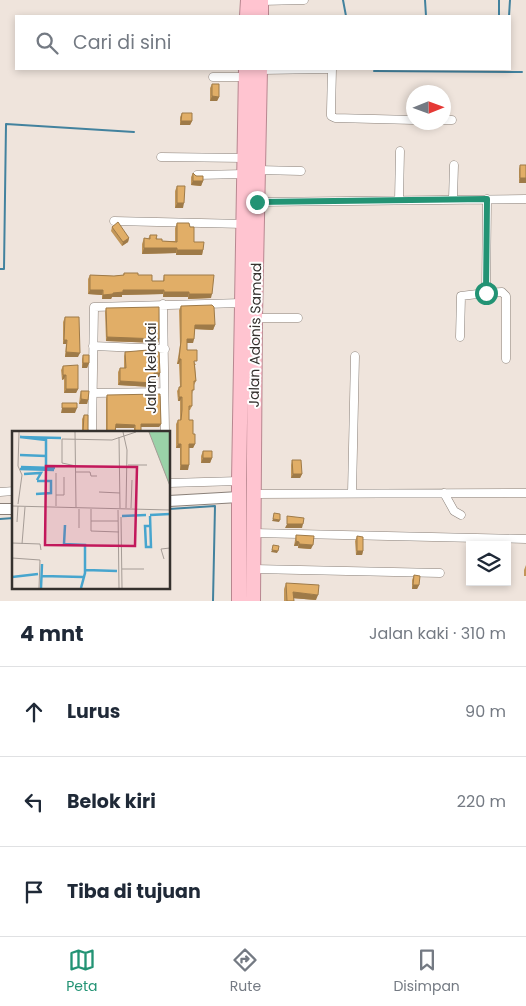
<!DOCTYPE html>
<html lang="id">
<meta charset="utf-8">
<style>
:root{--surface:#fff;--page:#f2f2f3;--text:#1f2937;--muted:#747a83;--line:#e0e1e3;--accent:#239374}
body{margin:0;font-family:Poppins,sans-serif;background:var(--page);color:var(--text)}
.controls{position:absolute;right:15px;bottom:15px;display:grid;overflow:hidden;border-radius:0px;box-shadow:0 2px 8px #0003}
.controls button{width:45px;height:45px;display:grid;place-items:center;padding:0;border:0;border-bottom:1px solid var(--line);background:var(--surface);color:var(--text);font:25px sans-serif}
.compass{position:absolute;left:406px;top:85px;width:45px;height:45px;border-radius:50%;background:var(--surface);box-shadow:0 2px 8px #0003;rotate:89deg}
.stop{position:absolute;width:15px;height:15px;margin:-11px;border:4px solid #239374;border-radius:50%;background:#fff}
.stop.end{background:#239374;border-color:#fff;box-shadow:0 1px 5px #0008}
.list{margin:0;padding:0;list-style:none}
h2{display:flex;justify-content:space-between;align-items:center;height:65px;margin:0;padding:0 20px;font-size:21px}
h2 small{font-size:16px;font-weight:400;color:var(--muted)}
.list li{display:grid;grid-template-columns:32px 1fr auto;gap:15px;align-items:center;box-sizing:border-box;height:90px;padding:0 20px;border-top:1px solid var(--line)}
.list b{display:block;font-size:19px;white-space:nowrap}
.list em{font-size:16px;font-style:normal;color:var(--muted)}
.icon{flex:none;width:28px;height:28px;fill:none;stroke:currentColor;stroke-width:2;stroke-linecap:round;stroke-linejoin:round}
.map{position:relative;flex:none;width:526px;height:601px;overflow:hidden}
.search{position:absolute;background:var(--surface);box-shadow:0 2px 8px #0003;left:15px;right:15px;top:15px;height:55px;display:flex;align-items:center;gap:12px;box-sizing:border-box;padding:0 18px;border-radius:0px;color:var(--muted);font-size:19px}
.sheet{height:335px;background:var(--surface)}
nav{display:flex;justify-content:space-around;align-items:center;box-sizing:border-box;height:70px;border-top:1px solid var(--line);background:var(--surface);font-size:14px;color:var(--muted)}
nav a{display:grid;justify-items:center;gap:2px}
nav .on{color:var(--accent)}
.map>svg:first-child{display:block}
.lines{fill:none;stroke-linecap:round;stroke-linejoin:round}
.stream{stroke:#42829e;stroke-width:2}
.minor-casing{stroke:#8a8079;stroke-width:9}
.tertiary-casing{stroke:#8a8079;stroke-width:12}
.trunk-casing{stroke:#b88790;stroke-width:16}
.minor{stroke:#fff;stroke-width:8}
.tertiary{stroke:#fff;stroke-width:10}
.trunk{stroke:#ffc4d0;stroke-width:14}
.wall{fill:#c29659}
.shaded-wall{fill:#9e7a48}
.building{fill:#e1ae67;stroke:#9e7a48}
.route{stroke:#239374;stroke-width:6}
.labels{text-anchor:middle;stroke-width:4;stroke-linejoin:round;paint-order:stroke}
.street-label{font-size:14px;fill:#35312e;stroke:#fff}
.inset-river{fill:none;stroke:#47a5ce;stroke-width:2.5}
.inset-road{fill:none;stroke:#a59c96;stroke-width:1}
.view{fill:#c2185b;fill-opacity:0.15;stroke:#c2185b;stroke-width:2.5}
.inset-edge{fill:none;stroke:#35312e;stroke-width:2.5}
</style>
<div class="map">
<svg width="526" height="601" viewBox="0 0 526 601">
<rect width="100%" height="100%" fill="#efe4dc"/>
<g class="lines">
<path class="stream" d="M343,0L346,16
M425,0L426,16
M499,16V0
M509,16L510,0
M374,71L522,72
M0,269H4L6,124L134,132
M169,509L215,506L213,601
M0,519L14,518"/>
<g class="minor-casing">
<path id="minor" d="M261,1L304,0
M332,69L331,111V116L335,118L414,120
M260,70L327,69
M213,77H246
M444,120H452
M161,157L245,158
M258,170L301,171
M197,175L245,174
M453,199L454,165
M399,200L400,151
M257,202L526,199
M114,221L244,224
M486,293L502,292L506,296V359
M163,304L165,432
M255,318H298
M460,337L461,296L486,293L487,199
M93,346L165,349
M93,393L164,392
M92,432L94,307L242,303
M169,483L239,481
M0,492L14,491
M352,493L355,356
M444,493L454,511L461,515
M253,494L526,493
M253,533L526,539
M253,569L440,573"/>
</g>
<g class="tertiary-casing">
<path id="tertiary" d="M169,501L239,497
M0,509H14"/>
</g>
<g class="trunk-casing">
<path id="trunk" d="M247,16L248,0
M261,16V0
M239,601V481L246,69
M253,601L255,318L260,69"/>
</g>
<use href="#minor" class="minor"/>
<use href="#tertiary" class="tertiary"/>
<use href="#trunk" class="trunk"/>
</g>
<path class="wall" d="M212,84L219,97L217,101H210V88Z
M182,113L192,121L190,125H180V117Z
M520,165H526L519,183V169Z
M193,173L203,181L201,186L191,185V177Z
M177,186L183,208H175V191Z
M177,223L190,227L194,242L203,250L202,255H176V253L142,254V244L144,238L148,239L150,235L162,241H175V228Z
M112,227L129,238L128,242L122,246L111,231Z
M124,273L138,275L152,281H163L164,275L211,298L188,299V297H163V294L122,295V297H112L111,299H102V295L88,294V279L90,275L114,276L123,275Z
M181,306L215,325L213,330L195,329L193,343H187V350L196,365H195L196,381L194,385L192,394V406L190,410H189V420L193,434L195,444L193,448H189L188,470H180V448H176V424L178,420H180V401H178L177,391L180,386L179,364H177L180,345L179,310Z
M106,308L159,339L158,343L106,341L105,312Z
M65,317L78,357H65L66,344H63V322Z
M125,352H148L160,373L159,377H154L152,387L118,385V372L120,368H124V356Z
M83,355L89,363L87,368H82V359Z
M63,366L78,389L76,393H64V379L62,380L61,370Z
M81,391L88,400L87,404H79L80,395Z
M107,395L161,424L159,427H141V432H134V428H116L115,432H106V399Z
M84,415L88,430L92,432H82V419Z
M203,451L212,458L210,463H201V456Z
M292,460L302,474L300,478H291V465Z
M296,535L311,549L298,548V546H294L295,540Z
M357,536L363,551L362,555H356L355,541Z
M526,565V576H524V570Z
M414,575L419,585L417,589H412V580Z
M286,583L316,600L293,598L294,601H284V589Z"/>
<path class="shaded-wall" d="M212,96L219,97L217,101H210Z
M181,121H192L190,125H180Z
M520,178H526V183H519Z
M193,181H203L201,186L191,185Z
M177,203H184L183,208H175Z
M129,238L128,242L122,246L123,242Z
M144,248H177L176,253L142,254Z
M177,250H203L202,255H176Z
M90,290H103L102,295L88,294Z
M123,290H164L163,294L122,295V297H112L111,299H102L103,295Z
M164,292H189L188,297H163Z
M189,294H212L211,298L188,299Z
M195,325H215L213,330L193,329Z
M107,337L159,339L158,343L106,341Z
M187,339H194L193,343H186Z
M64,340H67L66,344H63Z
M66,352L80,353L78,357H65Z
M179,359H181L179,364H177Z
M83,363H89L87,368H82Z
M154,373H160L159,377H152Z
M63,375H66L64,379L62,380Z
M120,381L154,383L152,387L118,385Z
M66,389H78L76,393H64Z
M179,397H182L180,401H178Z
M81,399L88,400L87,404H79Z
M62,408H77L75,413H61Z
M116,424L135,425L134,428H115Z
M141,424H161L159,427H140Z
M178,444H181L180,448H176Z
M189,444H195L193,448H187Z
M203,458H212L210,463H201Z
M181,465H189L188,470H180Z
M293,474H302L300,478H291Z
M273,519L280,520L279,522L272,521Z
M287,524H303L302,528H285Z
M296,541L299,542L298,546H294Z
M299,544L313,545L311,549L298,548Z
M272,550L278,551L277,553L271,552Z
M357,551H363L362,555H356Z
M413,585H419L417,589H412Z
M293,592L318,595L316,600L291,598Z"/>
<path class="building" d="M212,84H219V97L212,96Z
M182,113H192V121H181Z
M520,165H526V178H520Z
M193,173L196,176H203V181H193Z
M177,186H185L184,203H177Z
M118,222L129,238L123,242L112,227Z
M177,223H189L190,227H194V242H204L203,250H177V248H144V238L150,239V235H157L156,239H162V241L177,242Z
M124,273H138V275H152V281H164V275H214L212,294H189V292H164V290H123V292L113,293V294L103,295V290H90V275L114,276L124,275Z
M212,305L214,307L215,325H195L194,339H187V350H197V361H194L196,381H194V390H192V406H189V420H193V434H195V444H189V465H181V444H178V420H181L182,410V397H179V387H181V359H179L181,341V306Z
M159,307V339L107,337L106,308Z
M65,317H79L80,353L66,352L67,340H64Z
M148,350V352H159L160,373H154V383L120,381V368H126L125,352Z
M83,355H89V363H83Z
M78,365V389H66V375H63V366Z
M81,391H89L88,400L81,399Z
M160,394L161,424H141V432H135V425L116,424L115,432H107V395Z
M62,403H77V408H62Z
M84,415H88V430L92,432H83Z
M203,451H212V458H203Z
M292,460H301L302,474H293Z
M274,513L280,514V520L273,519Z
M287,516L304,518L303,524H287Z
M296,535L314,536L313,545L299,544V542L296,541Z
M357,536L363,537V551H357Z
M273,545L279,546L278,551L272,550Z
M414,575L420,576L419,585H413Z
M286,583L319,585L318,595L293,592L294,601H287Z"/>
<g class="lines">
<path class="route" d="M257,202L487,199L486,293"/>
</g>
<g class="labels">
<g class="street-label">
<text transform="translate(255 335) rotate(-89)" y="5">Jalan Adonis Samad</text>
<text transform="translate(151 368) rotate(-90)" y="5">Jalan kelakai</text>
</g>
</g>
<g transform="translate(12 431)">
<rect width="158" height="158" fill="#efe4dc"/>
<path d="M137,1H157V53Z" fill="#9ad2a8"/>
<path class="inset-river" d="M8,24L34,25M9,36L43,37M34,37V9L8,6L49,7M8,38L42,39M12,43L29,42L25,49M24,63L39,62V50H25M138,84L158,83M110,85L134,84M53,94L52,113L73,114V142L69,157M138,95H133L134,116H139L138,85M74,139L105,140M30,145L71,146M0,146L26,143M29,157L30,133"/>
<path class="inset-road" d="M63,1L64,76M111,1L115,19L114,77M137,1L158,55M107,6L108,77M116,34H135M64,35L50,32V8L100,9L124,1M64,41H78L79,45H85M44,42V75M87,61L108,62M44,64H52V46M6,73L10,44L6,35L7,1M0,75L158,79M119,77L120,49M79,78V100L107,101M106,79L107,157M109,86L110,157M79,90H106M5,91L6,75M67,97V78M0,112L28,113L29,119M10,113L13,76M0,127L28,129L27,157M152,128L149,118L158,117M110,138H132"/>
<path class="view" d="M34,35L125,36L123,115L33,114Z"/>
<rect width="158" height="158" class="inset-edge"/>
</g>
</svg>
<div class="controls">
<button><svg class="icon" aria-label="layers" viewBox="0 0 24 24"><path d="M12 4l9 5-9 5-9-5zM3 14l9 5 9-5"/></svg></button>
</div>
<svg class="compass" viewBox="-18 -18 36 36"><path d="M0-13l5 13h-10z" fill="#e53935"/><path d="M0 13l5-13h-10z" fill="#747a83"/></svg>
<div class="stop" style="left:486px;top:293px"></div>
<div class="stop end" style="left:257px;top:202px"></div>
<div class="search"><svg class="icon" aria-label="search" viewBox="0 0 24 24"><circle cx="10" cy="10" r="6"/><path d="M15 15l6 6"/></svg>Cari di sini</div>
</div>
<section class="sheet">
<h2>4 mnt<small>Jalan kaki · 310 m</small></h2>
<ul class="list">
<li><svg class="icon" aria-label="ahead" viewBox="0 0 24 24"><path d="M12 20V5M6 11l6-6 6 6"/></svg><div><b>Lurus</b></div><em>90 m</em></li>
<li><svg class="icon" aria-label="left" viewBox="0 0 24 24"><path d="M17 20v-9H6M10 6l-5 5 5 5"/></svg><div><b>Belok kiri</b></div><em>220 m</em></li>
<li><svg class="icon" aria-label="arrive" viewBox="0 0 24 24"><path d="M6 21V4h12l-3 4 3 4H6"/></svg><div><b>Tiba di tujuan</b></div></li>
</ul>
</section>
<nav>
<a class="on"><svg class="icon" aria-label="map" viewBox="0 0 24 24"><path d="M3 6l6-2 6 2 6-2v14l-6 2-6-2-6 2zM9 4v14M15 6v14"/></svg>Peta</a>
<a><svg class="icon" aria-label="directions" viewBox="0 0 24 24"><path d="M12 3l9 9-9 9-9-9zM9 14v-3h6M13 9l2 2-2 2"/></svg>Rute</a>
<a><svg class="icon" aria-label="saved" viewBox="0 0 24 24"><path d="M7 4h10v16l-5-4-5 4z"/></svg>Disimpan</a>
</nav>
